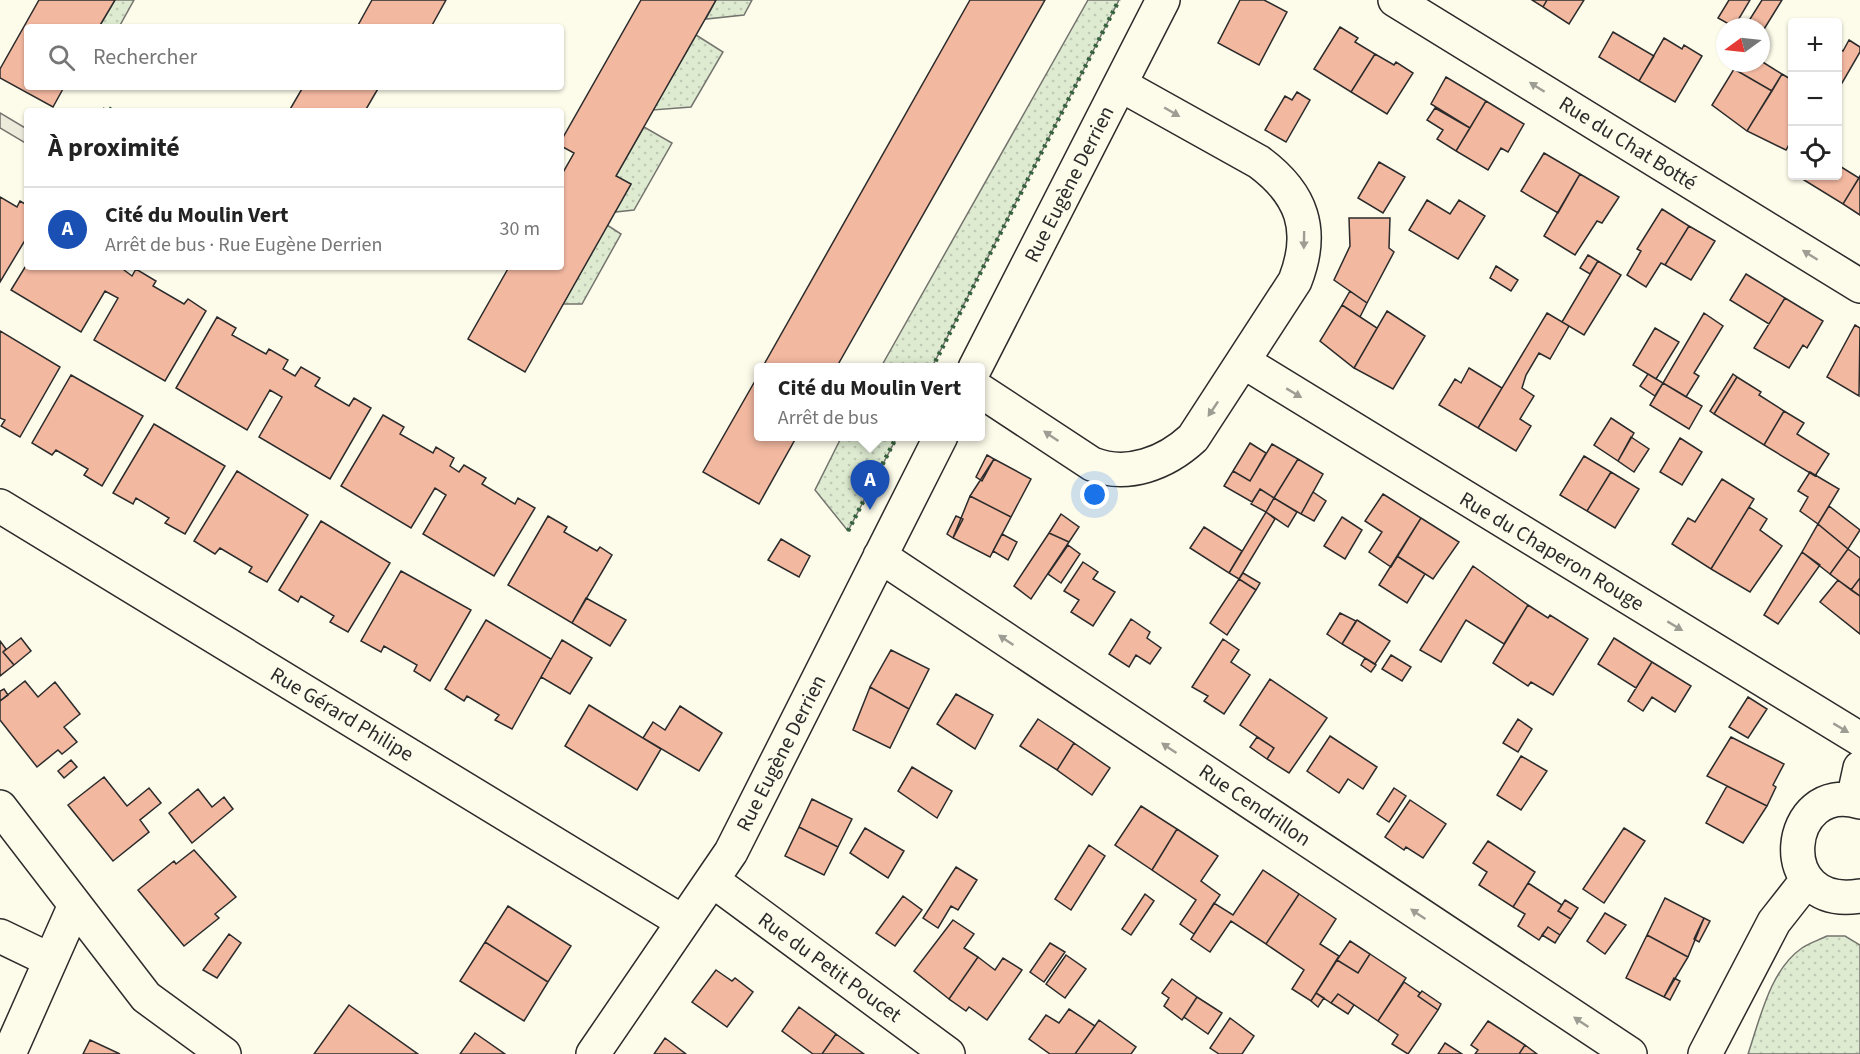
<!DOCTYPE html>
<html lang="fr">
<meta charset="utf-8">
<style>
:root{--surface:#fff;--page:#f6f6f6;--text:#222;--muted:#767676;--line:#e0e0e0;--accent:#c62828}
body{margin:0;font-family:"Source Sans 3",sans-serif;background:var(--page);color:var(--text)}
.controls{position:absolute;right:18px;top:18px;display:grid;overflow:hidden;border-radius:6px;box-shadow:0 2px 4px #0004}
.controls button{width:54px;height:54px;display:grid;place-items:center;padding:0;border:0;border-bottom:2px solid var(--line);background:var(--surface);color:var(--text);font:30px sans-serif}
.compass{position:absolute;left:1716px;top:18px;width:54px;height:54px;border-radius:50%;background:var(--surface);box-shadow:0 2px 4px #0004;rotate:255deg}
.you{position:absolute;left:1095px;top:495px;width:21px;height:21px;margin:-15px;border:4px solid #fff;border-radius:50%;background:#1a73e8;box-shadow:0 0 0 9px #1a73e833}
.badge{display:grid;place-items:center;width:39px;height:39px;border-radius:50%;background:var(--accent);color:#fff;font-size:20px;font-weight:700}
.pin{position:absolute;translate:-50% -50px;filter:drop-shadow(0 2px 3px #0008)}
.pin::after{content:'';position:absolute;top:32px;width:21px;height:18px;background:inherit;clip-path:polygon(0 0,100% 0,50% 100%)}
.popup{position:absolute;left:754px;top:363px;width:231px;height:78px;box-sizing:border-box;display:grid;place-content:center;border-radius:6px;background:var(--surface);filter:drop-shadow(0 2px 4px #0005);font-size:20px;white-space:nowrap;color:var(--muted)}
.popup b{font-size:22px;color:var(--text)}
.popup::after{content:'';position:absolute;left:50%;top:100%;margin-left:-12px;border:12px solid transparent;border-top-color:var(--surface)}
.list{margin:0;padding:0;list-style:none}
h2{display:flex;justify-content:space-between;align-items:center;height:78px;margin:0;padding:0 24px;font-size:26px}
h2 small{font-size:20px;font-weight:400;color:var(--muted)}
.list li{display:grid;grid-template-columns:39px 1fr auto;gap:18px;align-items:center;box-sizing:border-box;height:84px;padding:0 24px;border-top:2px solid var(--line)}
.list b{display:block;font-size:22px;white-space:nowrap}
.list p{margin:0;font-size:20px;white-space:nowrap;color:var(--muted)}
.list em{font-size:20px;font-style:normal;color:var(--muted)}
.icon{flex:none;width:33px;height:33px;fill:none;stroke:currentColor;stroke-width:2;stroke-linecap:round;stroke-linejoin:round}
.map{position:relative;flex:none;width:1860px;height:1054px;overflow:hidden}
.search{position:absolute;background:var(--surface);box-shadow:0 2px 4px #0004;left:24px;top:24px;width:540px;height:66px;display:flex;align-items:center;gap:15px;box-sizing:border-box;padding:0 21px;border-radius:6px;color:var(--muted);font-size:22px}
.panel{position:absolute;background:var(--surface);box-shadow:0 2px 4px #0004;left:24px;top:108px;width:540px;height:162px;border-radius:6px}
.map>svg:first-child{display:block}
.grass{fill:url(#grass-dots);stroke:#74746e;stroke-width:1.5}
.parking{fill:#eceadb;stroke:#74746e;stroke-width:1.5}
.building{fill:#f2b8a0;stroke:#2b2b2b;stroke-width:1.5}
.lines{fill:none;stroke-linecap:round;stroke-linejoin:round}
.street-casing{stroke:#2b2b2b;stroke-width:36}
.street{stroke:#fdfbea;stroke-width:33}
.hedge{stroke:#34623c;stroke-width:4.5;stroke-dasharray:3 4.5;stroke-linecap:butt}
.oneway{fill:#9e9d94}
.labels{text-anchor:middle;stroke-width:4.5;stroke-linejoin:round;paint-order:stroke}
.street-label{font-size:21px;fill:#2b2b2b;stroke:#fdfbea}
</style>
<div class="map">
<svg width="1860" height="1054" viewBox="0 0 1860 1054">
<defs>
<pattern id="grass-dots" width="8" height="8" patternUnits="userSpaceOnUse" patternTransform="scale(1.5)"><rect width="8" height="8" fill="#deebd1"/><path d="M2 2h.1M6 6h.1" fill="none" stroke="#bfcab4" stroke-width="1.8" stroke-linecap="round"/></pattern>
</defs>
<rect width="100%" height="100%" fill="#fdfbea"/>
<path class="grass" d="M115,0H134L119,27H99Z
M716,0H752L744,15L706,19Z
M1088,0H1119L932,367H881Z
M696,35L723,52L691,107L653,110Z
M644,127L672,143L634,210L615,212L631,184L616,176Z
M607,225L621,234L582,304H563Z
M842,436L897,437L848,531L815,490Z
M1827,936H1845L1860,945V1054H1748C1760,1019 1770,970 1802,948C1809,943 1819,940 1827,936Z"/>
<path class="parking" d="M0,113L27,129V144L0,128Z"/>
<path class="building" d="M39,0H115L99,27H27V87H64L53,107L0,78V69Z
M372,0H446L431,27H357Z
M641,0H716L616,176L631,184L525,372L468,339L509,267H561V176L574,153L561,146V141Z
M970,0H1045L836,368H762Z
M1240,0H1264L1287,12L1259,65L1218,43Z
M1532,0H1547L1543,7Z
M1547,0H1584L1569,24L1543,7Z
M1729,0H1750L1734,27L1718,18Z
M1762,0H1782L1761,34V27H1745Z
M1340,27L1358,38L1355,42L1375,54L1351,92L1314,69Z
M1613,32L1654,56L1639,81L1599,57Z
M1664,38L1682,49L1684,45L1702,56L1675,102L1639,81Z
M1849,40L1860,47V52L1838,90V48L1843,51Z
M1375,54L1394,65L1396,62L1413,73L1387,114L1351,92Z
M1761,61L1782,74L1772,91L1734,69L1738,63Z
M1734,69L1772,91L1747,131L1712,105Z
M1782,74L1792,80V139L1786,150L1747,131Z
M1446,77L1486,101L1470,128L1431,104Z
M303,87H379L365,111H289Z
M1297,92L1310,100L1286,142L1265,130L1285,96L1292,100Z
M1486,101L1524,124L1508,152L1501,148L1488,170L1456,151Z
M1435,108L1470,128L1456,151L1437,139L1443,130L1427,120Z
M1544,153L1580,174L1558,213L1521,191Z
M1379,162L1405,177L1383,213L1358,198Z
M1838,165L1859,178L1843,204L1804,180L1807,176H1838Z
M1580,174L1619,197L1602,223L1597,221L1575,255L1544,236Z
M1860,176V215L1843,204Z
M0,197L17,207L20,201L27,205V237L0,282Z
M1427,200L1450,214L1459,200L1485,216L1458,259L1409,230Z
M1662,209L1689,226L1665,265L1661,263L1646,287L1627,275L1641,251L1637,249Z
M1349,218H1390L1389,248L1394,252L1367,303L1334,280L1350,246Z
M1689,226L1715,241L1691,280L1665,265Z
M1588,255L1598,261L1590,274L1580,268Z
M1598,261L1621,275L1584,335L1562,322Z
M27,264V267H120L132,276L136,269L156,281L153,286L184,304L188,299L206,311L165,381L94,340L118,298L105,291L81,332L11,290Z
M1496,266L1518,280L1511,291L1490,278Z
M1746,274L1785,298L1769,324L1730,300Z
M1350,291L1367,303L1360,317L1342,305Z
M1785,298L1823,321L1807,348L1803,345L1789,368L1754,348Z
M1342,305L1377,328L1354,368L1320,341Z
M1387,311L1425,336L1393,389L1354,368Z
M1547,313L1569,326L1550,359L1539,353L1526,375L1522,388L1534,396L1520,419L1531,426L1516,451L1478,428Z
M1704,313L1723,326L1694,373L1699,376L1686,397L1663,383Z
M217,317L236,328L232,335L266,354L269,349L288,360L283,369L295,376L301,367L320,378L315,386L349,406L354,398L371,408L330,479L259,437L282,397L270,390L247,430L176,388Z
M1855,325L1860,328L1859,396L1827,377Z
M1655,328L1679,342L1656,379L1633,365Z
M0,331L60,367L20,437L1,426L5,420L0,418Z
M1469,368L1502,388L1478,428L1439,405L1455,379L1461,383Z
M759,374V436H797L759,504L703,472Z
M1648,374L1663,383L1655,396L1640,386Z
M1733,374L1737,377L1714,414L1710,411Z
M71,375L143,416L102,486L84,475L88,469L56,450L52,455L32,443Z
M1737,377L1761,392L1759,395L1784,411L1764,445L1714,414Z
M1663,383L1702,406L1689,429L1650,405Z
M1784,411L1804,423L1797,434L1829,454L1815,476L1764,445Z
M383,415L404,427L400,434L433,453L436,447L454,458L450,466L459,472L464,465L486,478L482,484L515,504L518,498L535,508L494,576L423,534L446,495L435,488L411,528L341,486Z
M1611,418L1634,433L1618,461L1594,445Z
M154,424L225,466L185,534L165,523L169,518L136,498L133,504L113,493Z
M1631,437L1649,449L1634,472L1618,461Z
M1680,438L1702,452L1682,485L1660,472Z
M1250,443L1266,453L1250,481L1233,471Z
M1272,444L1298,459L1274,498L1260,489L1252,502L1224,486L1233,471L1250,481Z
M987,455L994,459L982,481L976,477Z
M1584,456L1611,472L1587,511L1560,495Z
M994,459L1031,479L1011,517L970,496Z
M1298,459L1323,474L1301,514L1274,498Z
M237,471L308,515L267,582L249,572L252,567L220,548L215,554L194,541Z
M1611,472L1639,489L1615,528L1587,511Z
M1810,472L1839,489L1818,524L1800,511L1808,497L1798,491Z
M1722,479L1754,499L1711,569L1672,544L1688,518L1695,522Z
M1260,489L1274,498L1266,512L1251,504Z
M1313,492L1326,501L1314,521L1301,514Z
M1383,494L1421,518L1391,567L1369,552L1382,532L1365,521Z
M970,496L1011,517L990,557L953,538Z
M1274,498L1297,512L1288,527L1266,512Z
M1829,506L1860,530L1848,549L1818,524Z
M1749,507L1767,519L1760,530L1782,546L1750,592L1711,569Z
M1266,512L1275,519L1239,579L1229,573Z
M1061,514L1079,527L1069,542L1049,533Z
M548,516L567,527L564,532L597,551L600,547L612,555L572,623L508,585Z
M956,516L963,519L953,538L947,534Z
M1342,517L1362,530L1345,559L1324,546Z
M1421,518L1459,542L1433,579L1397,556Z
M321,521L390,563L348,632L330,622L334,616L301,596L298,602L279,590Z
M1818,524L1848,549L1830,574L1802,552Z
M1204,527L1242,551L1229,573L1190,548Z
M1049,533L1069,542L1031,599L1014,586Z
M1002,534L1017,542L1008,560L993,551Z
M781,539L810,556L799,577L768,560Z
M1068,545L1080,554L1061,583L1048,574Z
M1848,549L1860,558V578L1851,590L1830,574Z
M1802,552L1820,565L1778,624L1764,615Z
M1397,556L1425,574L1407,603L1379,585Z
M1083,562L1098,572L1093,579L1115,592L1093,626L1071,612L1079,600L1064,591Z
M1473,566L1528,605L1504,644L1466,620L1441,662L1420,650Z
M401,571L471,610L430,681L414,671L417,665L384,646L381,652L361,641Z
M1243,573L1260,583L1256,590L1239,579Z
M1860,578V596L1851,590Z
M1239,579L1256,590L1227,635L1210,623Z
M1838,580L1860,596V634L1820,602Z
M586,598L626,620L610,646L572,623Z
M1528,605L1548,618L1550,615L1588,639L1553,695L1531,682L1528,686L1493,663Z
M1340,613L1356,621L1342,644L1327,634Z
M1131,619L1150,632L1147,638L1161,648L1150,664L1136,655L1129,667L1109,654Z
M486,620L551,659L512,729L495,720L499,715L467,696L464,701L445,689Z
M1357,620L1390,641L1375,664L1342,644Z
M21,638L31,651L14,665L3,652Z
M1614,638L1652,662L1636,688L1598,664Z
M1223,639L1239,650L1231,662L1250,675L1224,714L1204,701L1208,696L1192,687Z
M562,640L592,658L570,694L541,677Z
M0,641L6,649L3,652L14,665L0,676Z
M891,650L929,669L909,709L870,687Z
M1391,655L1411,667L1402,681L1382,669Z
M1365,658L1376,665L1371,672L1361,665Z
M1652,662L1691,686L1675,712L1652,697L1643,711L1628,701Z
M1270,679L1327,718L1289,773L1267,759L1274,748L1240,725Z
M25,681L38,697L55,682L80,714L64,727L77,742L62,754L58,750L37,767L0,720V701Z
M870,687L909,709L890,748L853,730Z
M4,689L8,695L0,701V691Z
M956,694L993,715L975,749L937,724Z
M1748,697L1767,709L1748,738L1729,727Z
M589,705L661,749L637,790L565,746Z
M680,706L722,733L699,771L643,738L653,722L665,730Z
M1038,719L1074,743L1057,770L1020,746Z
M1518,719L1532,729L1518,752L1503,743Z
M1330,736L1377,767L1363,789L1348,779L1339,793L1307,771Z
M1257,737L1274,748L1267,759L1250,747Z
M1731,737L1784,764L1773,785L1776,787L1767,806L1707,776Z
M1074,743L1110,768L1092,795L1057,770Z
M1521,756L1547,771L1521,810L1497,795Z
M71,760L77,767L64,778L58,771Z
M912,767L952,791L937,818L898,791Z
M104,777L127,806L149,788L161,803L140,820L149,832L113,861L68,805Z
M1727,786L1767,806L1743,843L1706,823Z
M1394,788L1406,796L1389,822L1377,814Z
M198,789L212,807L224,797L233,809L192,843L169,813Z
M812,799L852,819L838,847L799,827Z
M1410,800L1446,824L1423,858L1406,847L1404,850L1385,837Z
M1141,806L1177,829L1152,870L1115,845Z
M799,827L838,847L824,875L785,856Z
M865,828L904,851L888,878L850,853Z
M1624,828L1645,841L1604,903L1583,889Z
M1177,829L1218,856L1201,881L1220,895L1194,934L1180,924L1196,900L1152,870Z
M1488,841L1535,872L1513,907L1479,885L1487,872L1473,863Z
M1089,845L1105,856L1071,910L1055,899Z
M194,850L236,897L215,914L219,918L184,946L138,890L174,861L176,864Z
M956,867L977,880L958,910L951,906L938,928L923,918Z
M1263,870L1299,894L1266,944L1231,921L1210,952L1191,939L1214,903L1233,915Z
M1528,883L1562,905L1558,911L1571,919L1560,935L1548,927L1539,940L1518,926L1525,914L1513,907Z
M1145,894L1154,901L1131,935L1122,929Z
M1299,894L1336,919L1320,944L1339,956L1311,1001L1292,989L1304,970L1266,944Z
M903,896L922,910L895,946L876,933Z
M1665,898L1704,918L1688,957L1647,935Z
M1565,900L1578,908L1571,919L1558,911Z
M508,906L571,946L548,982L485,942Z
M1605,913L1626,925L1605,954L1587,941Z
M1704,918L1710,921L1699,942L1694,939Z
M953,920L974,934L964,948L978,957L949,999L914,971Z
M1548,927L1560,935L1555,943L1542,935Z
M229,934L241,943L217,978L203,970Z
M1647,935L1688,957L1664,997L1626,978Z
M1350,941L1370,954L1358,973L1337,960Z
M485,942L548,982L524,1021L460,981Z
M1050,943L1065,952L1044,982L1030,972Z
M1370,954L1406,978L1378,1021L1338,994L1331,1003L1316,993L1337,960L1358,973Z
M1066,955L1086,969L1065,998L1046,984Z
M978,957L995,970L1003,958L1022,970L987,1020L969,1007L966,1011L949,999Z
M716,970L732,981L735,978L753,992L727,1027L692,1002Z
M1674,978L1680,981L1670,1000L1664,997Z
M1172,979L1197,997L1182,1020L1164,1006L1169,998L1162,993Z
M1404,982L1420,993L1418,996L1438,1010L1408,1054L1392,1044L1398,1035L1378,1021Z
M1422,991L1441,1004L1438,1010L1418,996Z
M1316,993L1324,998L1318,1007L1311,1001Z
M1338,994L1354,1005L1348,1014L1331,1003Z
M1197,997L1222,1013L1208,1034L1184,1017Z
M349,1005L418,1054H314Z
M799,1007L836,1034L822,1054H813L782,1031Z
M1069,1009L1095,1026L1075,1054H1050L1029,1039L1046,1015L1059,1023Z
M1230,1018L1254,1036L1242,1054H1219L1210,1048Z
M1099,1020L1136,1047L1131,1054H1075Z
M1488,1021L1525,1045L1519,1054H1475L1478,1050L1471,1045Z
M475,1033L505,1054H460Z
M836,1034L864,1054H822Z
M665,1038L686,1054H654Z
M90,1040L120,1054H83Z
M1445,1043L1462,1054H1438Z
M1525,1045L1537,1054H1519Z"/>
<g class="lines">
<g class="street-casing">
<path id="street" d="M1395,0L1860,286
M1244,362L1860,739
M975,368L1163,0
M981,391L1092,464C1128,478 1166,463 1193,438L1295,281C1315,230 1302,194 1259,162L1121,85
M0,506L683,922
M880,556L1630,1054
M1853,800L1860,768
M1860,802C1784,779 1770,911 1860,896
M0,807L146,997L224,1054
M712,880L948,1054
M0,936L50,960
M9,1054L75,905
M593,1054L731,852L941,436
M1705,1054L1774,922L1807,880"/>
</g>
<use href="#street" class="street"/>
<path class="hedge" d="M104,111L106,107L113,111
M932,368L1119,0
M848,531L897,436"/>
</g>
<defs><path id="oneway-solid" d="M-6-.8H1V-3.2L6.5 0L1 3.2V.8H-6Z" transform="scale(1.5)"/></defs>
<g class="oneway">
<use href="#oneway-solid" transform="translate(1537 87) rotate(-148)"/>
<use href="#oneway-solid" transform="translate(1172 112) rotate(30)"/>
<use href="#oneway-solid" transform="translate(1304 240) rotate(91)"/>
<use href="#oneway-solid" transform="translate(1810 255) rotate(-148)"/>
<use href="#oneway-solid" transform="translate(1294 393) rotate(31)"/>
<use href="#oneway-solid" transform="translate(1213 409) rotate(124)"/>
<use href="#oneway-solid" transform="translate(1051 436) rotate(-146)"/>
<use href="#oneway-solid" transform="translate(1675 626) rotate(31)"/>
<use href="#oneway-solid" transform="translate(1006 640) rotate(-146)"/>
<use href="#oneway-solid" transform="translate(1841 728) rotate(31)"/>
<use href="#oneway-solid" transform="translate(1169 748) rotate(-146)"/>
<use href="#oneway-solid" transform="translate(1418 914) rotate(-146)"/>
<use href="#oneway-solid" transform="translate(1581 1022) rotate(-146)"/>
</g>
<g class="labels">
<g class="street-label">
<text transform="translate(1628 143) rotate(32)" y="7">Rue du Chat Botté</text>
<text transform="translate(1069 184) rotate(-63)" y="7">Rue Eugène Derrien</text>
<text transform="translate(1552 551) rotate(31)" y="7">Rue du Chaperon Rouge</text>
<text transform="translate(342 714) rotate(31)" y="7">Rue Gérard Philipe</text>
<text transform="translate(781 753) rotate(-63)" y="7">Rue Eugène Derrien</text>
<text transform="translate(1255 805) rotate(34)" y="7">Rue Cendrillon</text>
<text transform="translate(830 967) rotate(36)" y="7">Rue du Petit Poucet</text>
</g>
</g>
</svg>
<div class="controls">
<button>+</button>
<button>−</button>
<button><svg class="icon" aria-label="locate" viewBox="0 0 24 24"><circle cx="12" cy="12" r="6"/><path d="M12 2v4M12 18v4M2 12h4M18 12h4"/></svg></button>
</div>
<svg class="compass" viewBox="-18 -18 36 36"><path d="M0-13l5 13h-10z" fill="#e53935"/><path d="M0 13l5-13h-10z" fill="#767676"/></svg>
<div class="you"></div>
<div class="pin badge" style="left:870px;top:510px;background:#1a4fb4">A</div>
<div class="popup"><b>Cité du Moulin Vert</b>Arrêt de bus</div>
<div class="search"><svg class="icon" aria-label="search" viewBox="0 0 24 24"><circle cx="10" cy="10" r="6"/><path d="M15 15l6 6"/></svg>Rechercher</div>
<section class="panel">
<h2>À proximité<small></small></h2>
<ul class="list">
<li><span class="badge" style="background:#1a4fb4">A</span><div><b>Cité du Moulin Vert</b><p>Arrêt de bus · Rue Eugène Derrien</p></div><em>30 m</em></li>
</ul>
</section>
</div>
